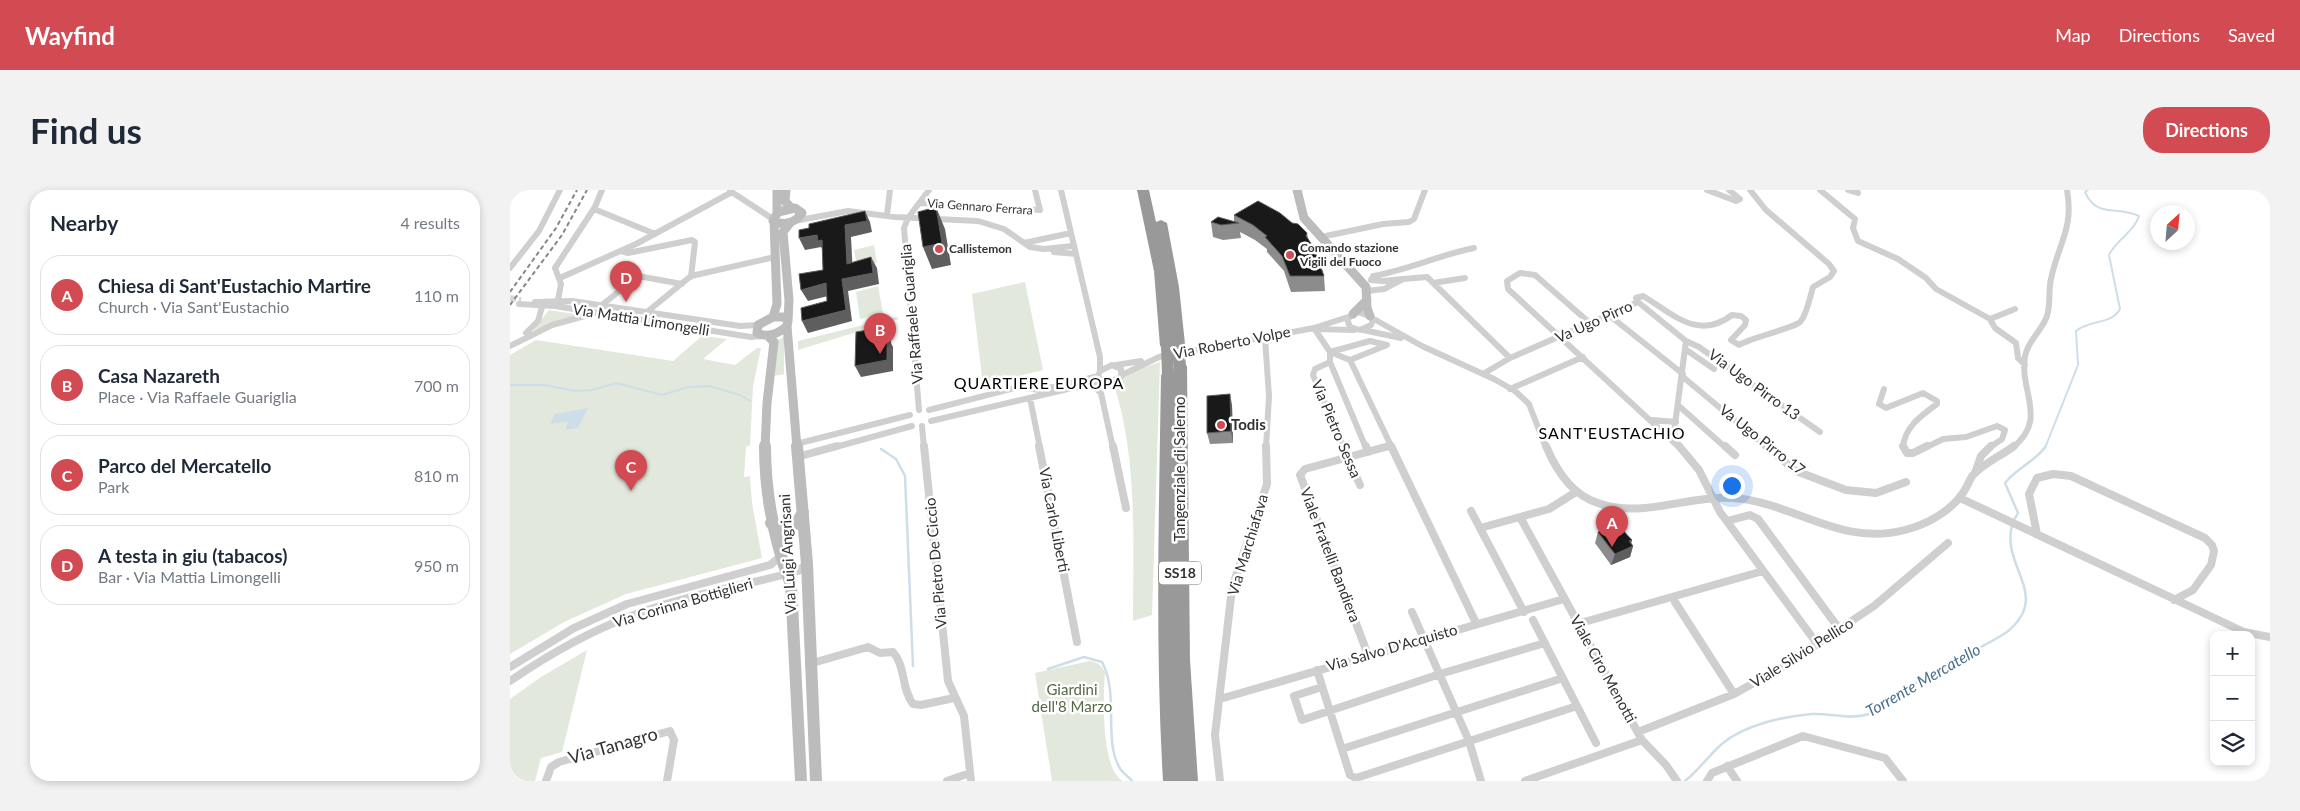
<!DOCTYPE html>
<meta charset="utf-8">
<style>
:root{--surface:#fff;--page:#f2f2f3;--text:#1f2937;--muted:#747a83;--line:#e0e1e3;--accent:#d24b53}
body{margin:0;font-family:Lato,sans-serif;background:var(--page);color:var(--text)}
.controls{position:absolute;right:15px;bottom:15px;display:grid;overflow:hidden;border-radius:10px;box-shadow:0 2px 8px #0003}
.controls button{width:45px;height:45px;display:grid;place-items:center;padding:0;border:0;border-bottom:1px solid var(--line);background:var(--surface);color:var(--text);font:25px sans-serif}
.compass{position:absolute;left:1640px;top:15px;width:45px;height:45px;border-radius:50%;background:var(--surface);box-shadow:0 2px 8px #0003;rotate:26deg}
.you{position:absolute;left:1221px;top:295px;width:18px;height:18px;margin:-12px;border:4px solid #fff;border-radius:50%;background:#1a73e8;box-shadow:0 0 0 8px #1a73e833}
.badge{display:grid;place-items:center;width:32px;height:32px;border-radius:50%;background:var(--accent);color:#fff;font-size:16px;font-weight:700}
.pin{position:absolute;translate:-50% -41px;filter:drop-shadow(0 1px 2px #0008)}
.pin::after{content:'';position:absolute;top:26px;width:18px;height:15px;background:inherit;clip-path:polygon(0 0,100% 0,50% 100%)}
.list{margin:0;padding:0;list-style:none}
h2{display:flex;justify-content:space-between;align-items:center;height:65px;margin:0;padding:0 20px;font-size:21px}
h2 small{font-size:16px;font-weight:400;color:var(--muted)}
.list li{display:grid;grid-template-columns:32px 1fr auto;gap:15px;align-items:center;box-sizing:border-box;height:80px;margin:0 10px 10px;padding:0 10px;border:1px solid var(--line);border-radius:20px}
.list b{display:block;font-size:19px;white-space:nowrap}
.list p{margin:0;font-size:16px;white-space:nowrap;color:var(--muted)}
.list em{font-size:16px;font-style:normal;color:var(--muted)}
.icon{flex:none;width:28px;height:28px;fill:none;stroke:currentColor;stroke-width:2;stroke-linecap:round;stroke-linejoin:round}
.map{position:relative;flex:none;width:1760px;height:591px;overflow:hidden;border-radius:20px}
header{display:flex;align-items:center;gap:30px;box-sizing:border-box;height:70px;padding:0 25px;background:var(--accent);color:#fff}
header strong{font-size:24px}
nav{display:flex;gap:28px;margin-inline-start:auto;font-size:18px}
.intro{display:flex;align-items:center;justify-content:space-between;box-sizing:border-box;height:120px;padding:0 30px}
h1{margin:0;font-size:35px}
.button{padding:12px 22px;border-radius:20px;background:var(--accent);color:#fff;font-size:18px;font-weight:700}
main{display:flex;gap:30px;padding:0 30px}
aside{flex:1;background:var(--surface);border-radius:20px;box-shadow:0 2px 8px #0003}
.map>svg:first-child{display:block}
.green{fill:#e2e8dc}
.water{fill:#cedee8}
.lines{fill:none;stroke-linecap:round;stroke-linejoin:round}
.stream-far1{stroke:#cedee8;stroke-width:2}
.stream{stroke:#cedee8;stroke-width:2.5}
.street-tunnel{stroke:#d6d6d6;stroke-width:6;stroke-dasharray:6 3;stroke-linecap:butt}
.street-far1{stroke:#cfcfcf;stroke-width:6}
.street{stroke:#cfcfcf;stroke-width:8}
.secondary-far1{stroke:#bcbcbc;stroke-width:9}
.secondary{stroke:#bcbcbc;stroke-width:12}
.highway{fill:#999;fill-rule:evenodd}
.rail{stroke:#878787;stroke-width:2;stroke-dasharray:4.5 3;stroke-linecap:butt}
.highway-bridge{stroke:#999;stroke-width:12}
.wall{fill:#8c8c8c}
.shaded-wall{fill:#5e5e5e}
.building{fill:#191919;stroke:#5e5e5e}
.poi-dot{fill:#d24b53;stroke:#fff;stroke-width:2}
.labels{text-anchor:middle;stroke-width:5;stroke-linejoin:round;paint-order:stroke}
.far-street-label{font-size:12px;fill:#323232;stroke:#fff}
.far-poi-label{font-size:12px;font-weight:bold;fill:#323232;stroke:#fff;text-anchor:start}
.shield{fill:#fff;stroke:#707070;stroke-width:1}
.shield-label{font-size:14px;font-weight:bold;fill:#323232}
.street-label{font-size:15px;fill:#323232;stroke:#fff}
.poi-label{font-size:15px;font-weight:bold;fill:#323232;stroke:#fff;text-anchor:start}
.park-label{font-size:15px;fill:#556944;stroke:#fff}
.neighbourhood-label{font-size:16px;letter-spacing:1px;fill:#000;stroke:#fff}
.water-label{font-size:16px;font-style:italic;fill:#48708c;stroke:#fff}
.near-street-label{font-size:18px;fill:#323232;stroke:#fff}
</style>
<header>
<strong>Wayfind</strong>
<nav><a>Map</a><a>Directions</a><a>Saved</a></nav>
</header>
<div class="intro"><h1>Find us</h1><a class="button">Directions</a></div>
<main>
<aside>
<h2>Nearby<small>4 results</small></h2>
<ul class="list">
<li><span class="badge">A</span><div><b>Chiesa di Sant'Eustachio Martire</b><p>Church · Via Sant'Eustachio</p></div><em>110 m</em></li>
<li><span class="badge">B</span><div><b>Casa Nazareth</b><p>Place · Via Raffaele Guariglia</p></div><em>700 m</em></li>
<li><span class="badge">C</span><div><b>Parco del Mercatello</b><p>Park</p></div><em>810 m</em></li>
<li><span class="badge">D</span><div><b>A testa in giu (tabacos)</b><p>Bar · Via Mattia Limongelli</p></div><em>950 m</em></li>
</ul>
</aside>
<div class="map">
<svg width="1760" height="591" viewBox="0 0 1760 591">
<rect width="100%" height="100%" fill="#fff"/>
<path class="green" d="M364,55L367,73L347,77L344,60Z
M515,92L533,180L473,195L462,104Z
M368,96L373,123L350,129L346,102Z
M39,120L71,125L23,140Z
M386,127L389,129L288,160V151Z
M192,146L217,149L193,169L225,175L247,158H251L243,196L240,255L236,257L234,287L240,286L242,313L252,368L116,404L54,432L0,464V165L26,150L163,171Z
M274,147V184L264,186L268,150Z
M650,172L642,425L623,431C623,355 628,268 604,195L624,181Z
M77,460L52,562L31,568L25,591H0V509L31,487Z
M580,471C588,473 592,475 595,483C593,505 591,581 613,591H542L525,483Z"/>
<path class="water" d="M78,218L68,238L55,240L58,232L40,234L45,224Z"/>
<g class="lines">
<path class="stream-far1" d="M0,195H34L66,201L82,200L106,193L152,205L178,197L199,196L230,205L240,211
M1535,258L1568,175L1566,141C1579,129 1602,135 1610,119L1599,65C1606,50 1624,42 1629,26C1607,15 1587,29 1575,2L1578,0"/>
<path class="stream" d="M371,259L386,269L395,286L403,476
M1504,330L1508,323L1495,293C1506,278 1525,272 1536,256
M538,479L574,467L592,472C610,505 592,552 611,580C614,584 619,587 622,591
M1175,591C1189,580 1199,565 1213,553C1235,535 1274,526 1302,524C1321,523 1341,530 1359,524C1380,516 1397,497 1416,486C1442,470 1471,459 1497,442C1542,405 1491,378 1502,335"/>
<path class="street-tunnel" d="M0,108L11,110"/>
<path class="street-far1" d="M551,0L590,167V181
M1197,0L1226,11L1230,9L1219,0
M1310,0L1345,29L1343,38L1348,51L1388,69L1416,88L1426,99L1480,129L1485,138L1506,153L1508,168L1515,175
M1338,0L1348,3L1346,0
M220,1L263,29
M410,13L530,20L525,0
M84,19L145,44
M377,25L380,0
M284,31L338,21L385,27L468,31L494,39L520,57L534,59L563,56
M811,47L873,34L899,32L904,29L915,0
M514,53L561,43
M111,61L118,63L182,50L185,52L181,87
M544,62L566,64
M0,78L29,41L50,0
M52,87L126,54L222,2
M893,89L873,91L861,90L863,86C898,80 929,65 964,58
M923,93L955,88
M857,101L874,99L893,89L917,87L1000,168
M48,110L51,94L45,78L85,17L92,0
M25,112L62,111L230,136L248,135
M1128,112L1126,108L1133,106C1163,124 1188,151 1222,125L1231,126L1236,130L1235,135L1221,150L1229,155C1242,147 1286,138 1291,131C1297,123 1300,107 1303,97L1320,87L1324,81L1319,74L1256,20L1240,0
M9,114L45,116L241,147L253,146
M92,115L128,86L172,94
M137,122L181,86L265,67
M847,122L860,126L863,131L861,135L850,140L840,137L837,129Z
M1100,126L1173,184
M862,128L912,156L984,189L1005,201L1019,214L1036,258
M1480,129L1505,119
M1081,134L1025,85L1010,83L997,91L998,99L1170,258
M804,138L820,162V172L805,179L803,185L834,258
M805,139L844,140
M853,140L891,148
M16,143L28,131L32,117
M755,148L759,206L756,258
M860,151L877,155L840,170L820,162Z
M1176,151L1189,157L1310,242
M0,156L42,135L82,124
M1175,159L1204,179
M840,170L882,258
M820,172L856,258
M602,175L611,179V187L599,192L590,189L588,186L590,181Z
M606,175L631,171
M973,184L1000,168L1128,112L1176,151L1164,242L1166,252
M612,185L649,167L804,138L838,127
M1173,187L1258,258
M554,195L588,186
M577,195L583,196L591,203L603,258
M1000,199L1073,167
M1374,199L1369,214L1376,218L1413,203L1427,211V214C1412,225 1394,237 1393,258
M520,208L530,258
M1169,216L1216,258
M409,220L394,38L398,28L419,0
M419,220L509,197L529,200L543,197
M1142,230L1166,232
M421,231L592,191
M412,236L414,258
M286,254L400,225
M322,258L402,236
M874,258L880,256
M1415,258L1433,249L1456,247L1487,236L1495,240L1492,249L1479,258
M1502,258C1539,229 1509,203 1515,166C1518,150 1532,141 1537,126C1541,114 1538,101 1541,89C1548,54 1564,39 1557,0"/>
<path class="street" d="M414,256L438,491L454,526L461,591
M529,256L567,452
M603,256L616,318
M833,256L850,295
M856,256L858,262
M881,256L966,433
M1036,256C1046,280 1062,305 1088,313C1132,329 1178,305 1223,308C1284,312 1329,357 1395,340C1415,335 1440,322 1452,304C1457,298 1459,290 1463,285C1474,273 1491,266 1504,256
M1169,256L1189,280L1210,322L1308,455
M1215,256L1225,265
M1256,256L1286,281L1336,300L1366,303L1396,292
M1393,256L1397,263H1403L1417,256
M287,267L327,256
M1465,283L1471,266L1481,256
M1066,302L1039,319L1010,327L1132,550L1156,575L1167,591
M1450,308L1734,442L1760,447
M961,321L1014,422
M1217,331L1240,325L1248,329L1330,440
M970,338L1010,327
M1527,344L1519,304L1527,288L1543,284L1561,286L1695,348L1702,355L1704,361L1701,375L1683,400L1664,410
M1165,412L1224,504
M902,422L959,551L971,591
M1023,430L1086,553
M1067,434L1253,381
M858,465L790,285L795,279L879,256
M299,474L358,457L370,463L383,462C396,477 391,498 403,514L411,515L444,508
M0,477L64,438L117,414L260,375L269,368
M807,480L840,585L846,588L1067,516
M0,491C38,465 78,442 121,426C175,405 233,396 288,381L297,374
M812,497L784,506L792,530L930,484L1035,453
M710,509L1054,409
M1128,542L1224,504L1271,478L1364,416L1438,353
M832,559L1053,488
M1217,576L1227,591
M36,591L41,577L49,572L160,541L164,550L157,591
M437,591L460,583
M710,591L705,545L721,407L724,392L757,294L756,256
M1015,591L1132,550
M1197,591L1202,583L1293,546L1375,568L1393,591"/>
<path class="secondary-far1" d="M267,0V23
M276,0L275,11L281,18
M787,0L794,28L856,97L857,118L860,126
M285,18L292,23C285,33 274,36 263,31L268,22Z
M843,124L857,110
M263,127L267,114L264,32
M263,127H274L278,131L277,136C268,144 258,148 247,143L248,135Z
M278,131L279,110L273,42L280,33
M277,136L287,258
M255,258L257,213L264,152L258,146"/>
<path class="secondary" d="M255,256C255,305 264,350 281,395L291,591
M287,256L297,374L306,591
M261,333L267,341C280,341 288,333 293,322"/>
<path class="highway" d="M627,0H639L646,32L651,30L657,33L669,97L675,154L668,158L663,157L657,160L650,156L644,81Z
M670,171L677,176L680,470L688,591H653C645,455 649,321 651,185L658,180L663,182L665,173Z"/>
<path class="rail" d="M0,102L46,38L67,0
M0,115L52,45L77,0"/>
<path class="highway-bridge" d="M668,154L670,176
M657,156L658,185"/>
</g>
<path class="wall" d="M724,25L782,33L797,43L798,48L814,86L815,101L781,102L774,81L757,62V59L745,50L730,42L731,48L713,50L703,47L701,32H724Z
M722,215L723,253L700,254L697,243Z
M1088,342L1122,350L1121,353L1123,356L1120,367L1101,375L1085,353Z"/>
<path class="shaded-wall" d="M426,17L435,39L441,75L422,79L413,57Z
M355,21L360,32L362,42L341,47L343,86L337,74L335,35Z
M307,45L312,50L314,62L311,57L295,60L289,48Z
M361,67L367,78L369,94L338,101L342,131L298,143L292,131L336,120L332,89Z
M316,93L322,105L298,111L291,100Z
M375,137L381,148V153L383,157V181L351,187L345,176L374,147Z
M720,204L722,215L723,253L721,241Z
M1122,350L1120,358L1123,356L1120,367L1101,375L1105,364L1119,351Z"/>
<path class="building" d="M748,11L770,23L782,33L788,34L797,43L796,46L804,58L814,86H780L772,66L755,47L757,46L743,35L724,25Z
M426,17L432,53L413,57L408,22Z
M355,21L357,31L335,35L337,74L361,67L363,83L332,89L336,120L292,131L291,118L317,111L316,93L291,100L289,84L313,80L312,50L308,51L307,45L289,48V40L299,38V34Z
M708,27L729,33L711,35L701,32Z
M375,137L374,147L377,146V170L345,176L346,142Z
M720,204L721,241L697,243V206Z
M1107,334L1122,350L1119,351L1123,356L1105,364L1088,342Z"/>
<g class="poi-dot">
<circle cx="429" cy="59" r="5"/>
<circle cx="780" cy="65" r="5"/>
<circle cx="711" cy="235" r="5"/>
</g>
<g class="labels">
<g class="far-street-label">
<text transform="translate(470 17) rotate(4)" y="4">Via Gennaro Ferrara</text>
</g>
<g class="far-poi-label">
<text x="790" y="62">Comando stazione<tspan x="790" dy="14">Vigili del Fuoco</tspan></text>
<text x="439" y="63">Callistemon</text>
</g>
<rect class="shield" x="649" y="371.5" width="42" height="23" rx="4"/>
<g class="shield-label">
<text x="670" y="388">SS18</text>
</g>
<g class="street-label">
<text transform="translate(402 124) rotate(-95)" y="5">Via Raffaele Guariglia</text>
<text transform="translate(131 130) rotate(9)" y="5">Via Mattia Limongelli</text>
<text transform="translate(1084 132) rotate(-24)" y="5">Va Ugo Pirro</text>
<text transform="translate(722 153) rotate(-11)" y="5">Via Roberto Volpe</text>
<text transform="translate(1244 195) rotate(36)" y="5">Via Ugo Pirro 13</text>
<text transform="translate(826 239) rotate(67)" y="5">Via Pietro Sessa</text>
<text transform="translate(1252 250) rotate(38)" y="5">Va Ugo Pirro 17</text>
<text transform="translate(670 279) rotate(-90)" y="5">Tangenziale di Salerno</text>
<text transform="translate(544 330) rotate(79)" y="5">Via Carlo Liberti</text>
<text transform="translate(738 355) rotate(-73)" y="5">Via Marchiafava</text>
<text transform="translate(278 364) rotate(-93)" y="5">Via Luigi Angrisani</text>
<text transform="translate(820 365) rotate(69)" y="5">Viale Fratelli Bandiera</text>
<text transform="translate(426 373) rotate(-95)" y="5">Via Pietro De Ciccio</text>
<text transform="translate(173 413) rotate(-16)" y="5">Via Corinna Bottiglieri</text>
<text transform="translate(882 458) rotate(-16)" y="5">Via Salvo D'Acquisto</text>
<text transform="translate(1292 463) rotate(-32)" y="5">Viale Silvio Pellico</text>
<text transform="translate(1093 479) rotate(61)" y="5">Viale Ciro Menotti</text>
</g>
<g class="poi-label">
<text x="721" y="240">Todis</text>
</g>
<g class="park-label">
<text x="562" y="505">Giardini<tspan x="562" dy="17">dell'8 Marzo</tspan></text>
</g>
<g class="neighbourhood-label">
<text x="529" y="199">QUARTIERE EUROPA</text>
<text x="1102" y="249">SANT'EUSTACHIO</text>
</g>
<g class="water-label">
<text transform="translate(1413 490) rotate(-30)" y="6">Torrente Mercatello</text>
</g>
<g class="near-street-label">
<text transform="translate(103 556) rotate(-16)" y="6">Via Tanagro</text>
</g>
</g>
</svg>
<div class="controls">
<button>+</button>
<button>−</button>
<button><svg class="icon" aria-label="layers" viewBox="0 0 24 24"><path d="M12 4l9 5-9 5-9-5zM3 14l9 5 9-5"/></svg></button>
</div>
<svg class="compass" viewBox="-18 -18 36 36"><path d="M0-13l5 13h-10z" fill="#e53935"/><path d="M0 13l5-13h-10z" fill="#747a83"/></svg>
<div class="you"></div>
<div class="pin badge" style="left:1102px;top:357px">A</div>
<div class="pin badge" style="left:370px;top:164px">B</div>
<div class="pin badge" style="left:121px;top:301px">C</div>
<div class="pin badge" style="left:116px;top:112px">D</div>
</div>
</main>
